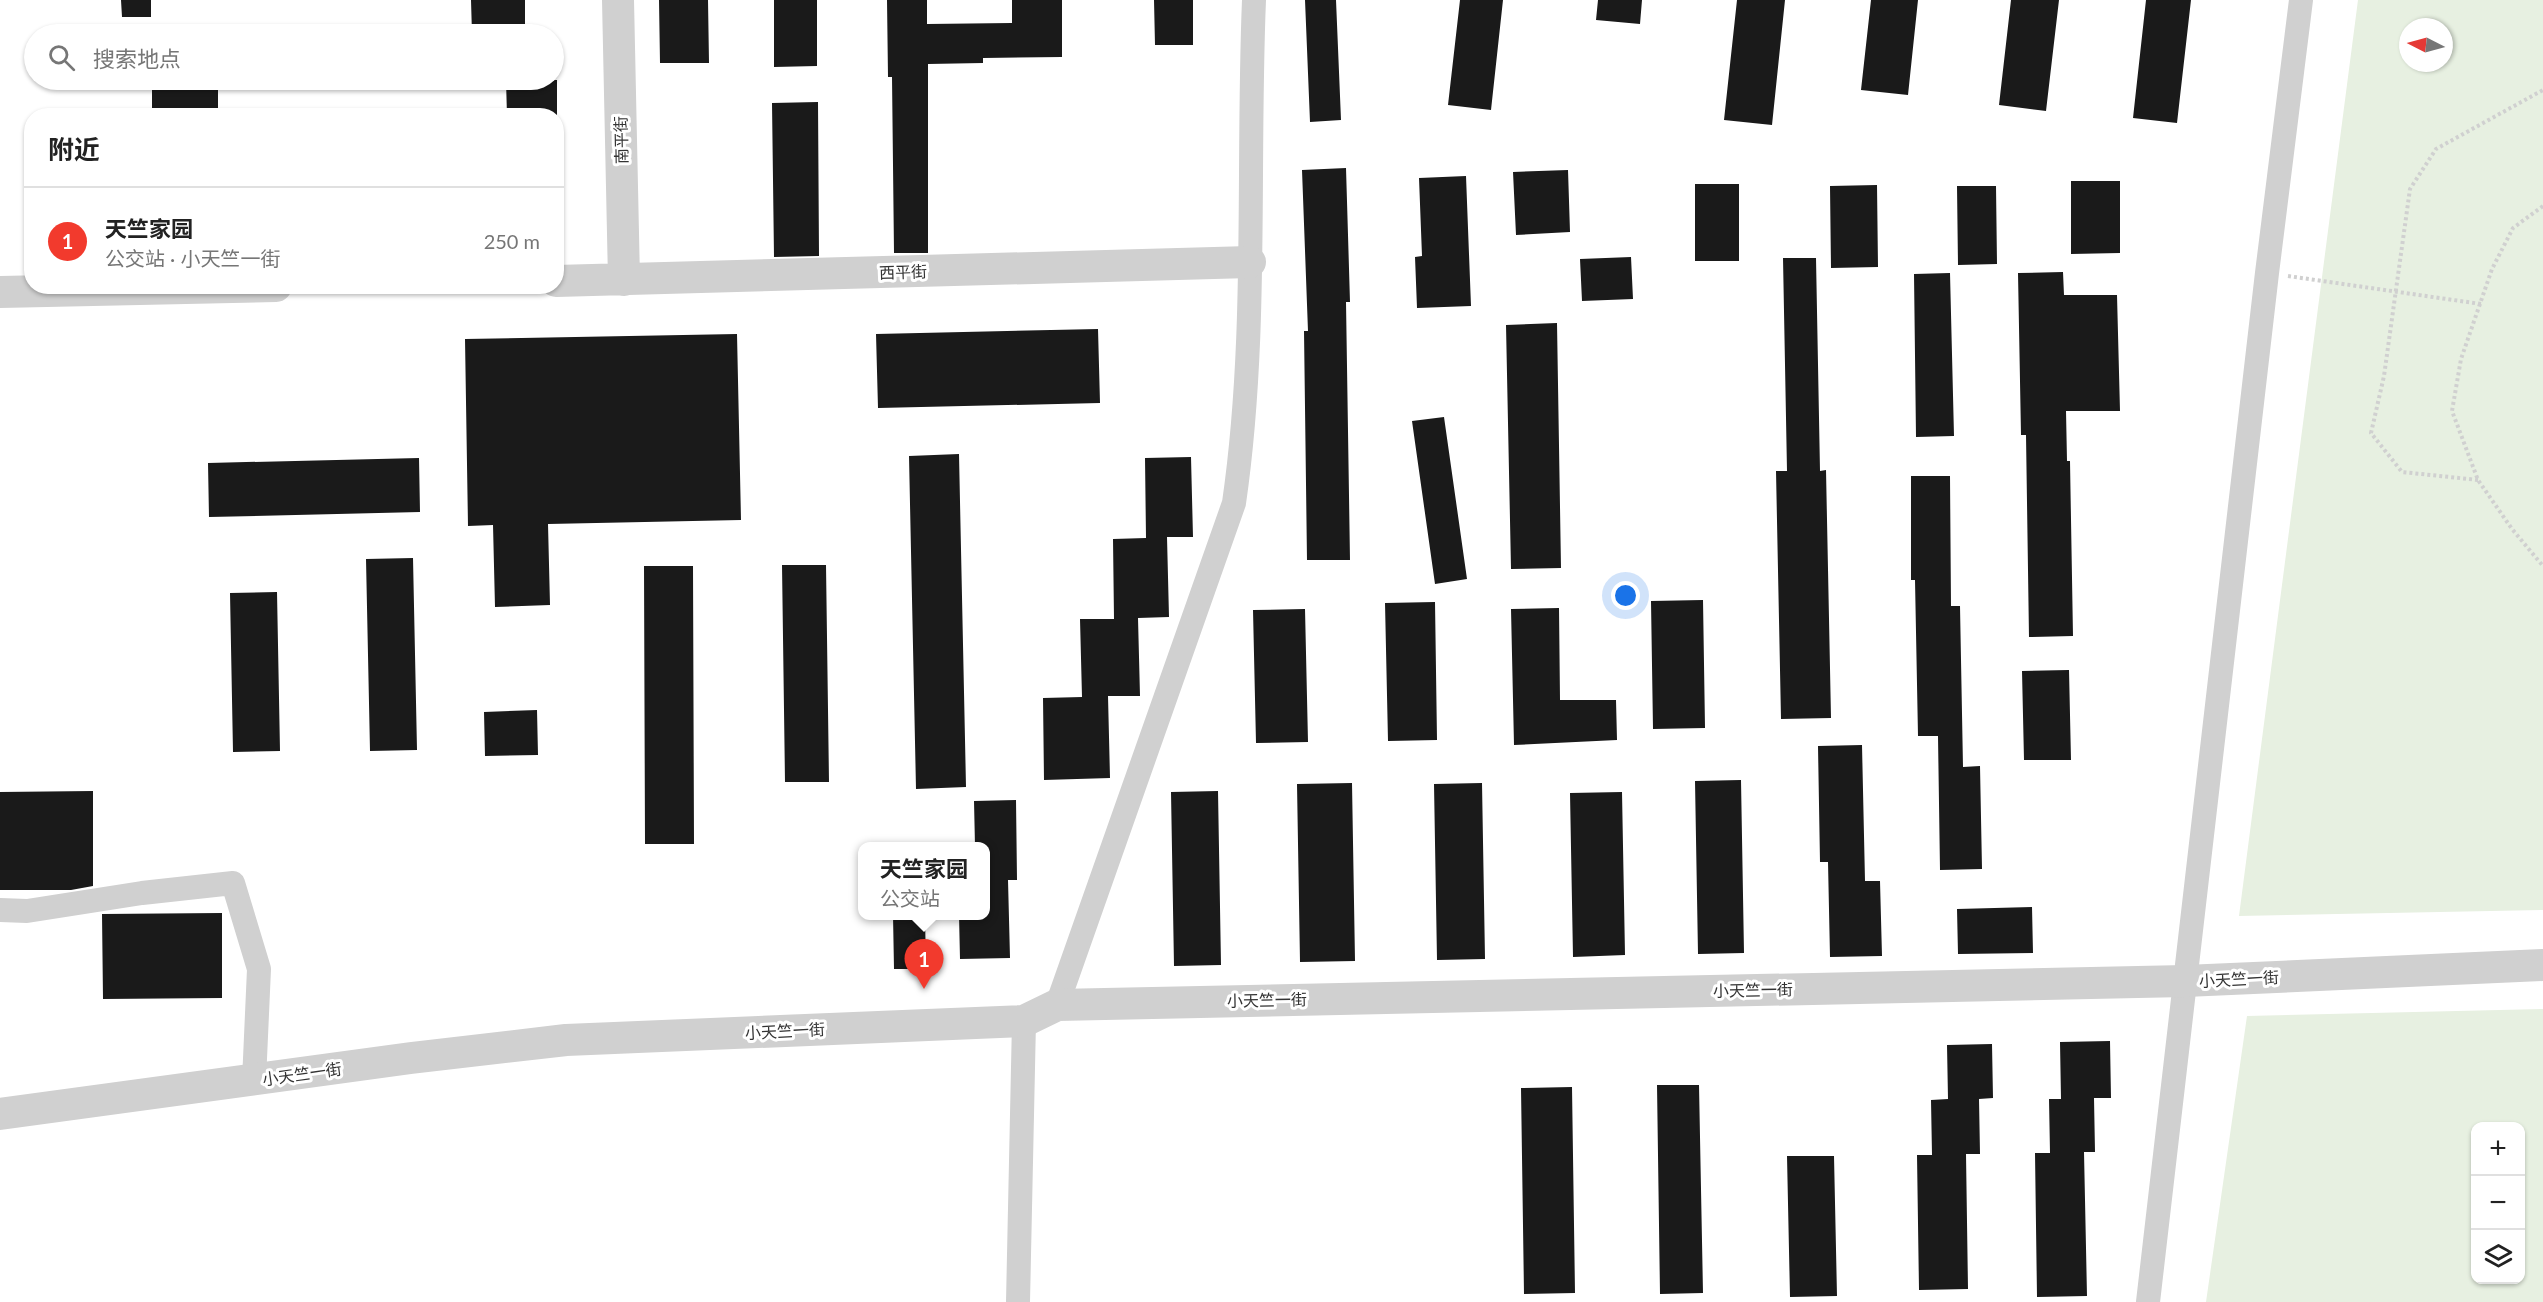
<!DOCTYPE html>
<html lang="zh">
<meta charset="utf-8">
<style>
:root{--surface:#fff;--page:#f2f2f2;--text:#222;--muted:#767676;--line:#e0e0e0;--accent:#f23a2d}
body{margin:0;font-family:Lato,"Noto Sans SC",sans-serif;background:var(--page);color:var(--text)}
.controls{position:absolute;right:18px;bottom:18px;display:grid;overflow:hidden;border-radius:12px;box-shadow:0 2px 4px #0004}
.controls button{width:54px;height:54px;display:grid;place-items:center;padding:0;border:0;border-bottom:2px solid var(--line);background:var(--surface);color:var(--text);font:30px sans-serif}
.compass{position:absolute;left:2399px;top:18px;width:54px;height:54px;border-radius:50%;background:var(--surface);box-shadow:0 2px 4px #0004;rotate:276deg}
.you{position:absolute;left:1626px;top:596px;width:21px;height:21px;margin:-15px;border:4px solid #fff;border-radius:50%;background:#1a73e8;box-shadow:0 0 0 9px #1a73e833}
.badge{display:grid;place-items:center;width:39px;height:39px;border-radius:50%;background:var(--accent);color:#fff;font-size:20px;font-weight:700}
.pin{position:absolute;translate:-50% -50px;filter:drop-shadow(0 2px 3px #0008)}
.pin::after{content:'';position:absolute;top:32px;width:21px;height:18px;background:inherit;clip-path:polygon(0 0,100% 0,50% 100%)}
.popup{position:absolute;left:858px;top:842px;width:132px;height:78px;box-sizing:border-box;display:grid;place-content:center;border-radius:12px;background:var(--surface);filter:drop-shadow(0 2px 4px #0005);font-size:20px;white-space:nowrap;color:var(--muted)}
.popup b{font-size:22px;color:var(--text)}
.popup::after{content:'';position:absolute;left:50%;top:100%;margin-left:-12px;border:12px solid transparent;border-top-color:var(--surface)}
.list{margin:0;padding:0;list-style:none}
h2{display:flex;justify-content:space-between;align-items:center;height:78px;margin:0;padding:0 24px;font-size:26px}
h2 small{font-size:20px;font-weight:400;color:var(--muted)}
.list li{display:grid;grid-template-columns:39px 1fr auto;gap:18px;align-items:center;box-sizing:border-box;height:108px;padding:0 24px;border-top:2px solid var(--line)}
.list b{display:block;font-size:22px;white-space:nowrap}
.list p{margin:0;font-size:20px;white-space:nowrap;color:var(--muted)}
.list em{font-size:20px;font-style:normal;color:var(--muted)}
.icon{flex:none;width:33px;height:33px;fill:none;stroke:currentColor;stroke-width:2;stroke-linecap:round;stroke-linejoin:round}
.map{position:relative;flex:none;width:2543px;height:1302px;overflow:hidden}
.search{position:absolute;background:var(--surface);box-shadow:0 2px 4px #0004;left:24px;top:24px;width:540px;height:66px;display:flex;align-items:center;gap:15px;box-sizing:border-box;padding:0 21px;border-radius:33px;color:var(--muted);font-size:22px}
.panel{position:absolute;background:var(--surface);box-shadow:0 2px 4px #0004;left:24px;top:108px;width:540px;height:186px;border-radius:24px}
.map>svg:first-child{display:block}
.green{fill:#e7f0e1;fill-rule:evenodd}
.building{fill:#1a1a1a}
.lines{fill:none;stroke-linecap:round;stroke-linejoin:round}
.path{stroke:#d0d0d0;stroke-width:4;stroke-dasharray:3 3;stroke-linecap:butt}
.minor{stroke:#d0d0d0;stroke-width:24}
.tertiary{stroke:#d0d0d0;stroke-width:32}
.labels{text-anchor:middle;stroke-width:6;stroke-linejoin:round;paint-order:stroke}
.street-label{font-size:16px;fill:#333;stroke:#fff}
</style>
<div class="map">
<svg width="2543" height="1302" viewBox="0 0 2543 1302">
<rect width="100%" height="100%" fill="#fff"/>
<path class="green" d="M2358,0H2543V910L2239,916ZM2408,27H2444V63H2408Z
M2543,1009V1302H2206L2247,1016ZM2476,1126H2520V1280H2476Z"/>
<path class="building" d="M121,0H151V17H122Z
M471,0H525V34H472Z
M659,0H708L709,63H660Z
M774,0H817V66L774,67Z
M887,0H927V24L1012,23V0H1062V57L983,58V63L928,64V253H894L892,77H888Z
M1154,0H1193V45H1155Z
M1305,0H1336L1341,120L1310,122Z
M1460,0H1503L1491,110L1448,105Z
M1598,0H1642L1640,24L1596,20Z
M1737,0H1785L1772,125L1724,120Z
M1871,0H1918L1908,95L1861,90Z
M2011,0H2059L2046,111L1999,105Z
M2146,0H2191L2177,123L2133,118Z
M152,80H218V116H152Z
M506,80H557V116H507Z
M818,102L819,256L774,257L772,103Z
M1346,168L1350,302H1346L1350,560H1307L1304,331H1308L1302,170Z
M1568,170L1570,232L1516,235L1513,172Z
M1466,176L1471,306L1417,308L1415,257L1422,256L1419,178Z
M2071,181H2120V253L2071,254Z
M1695,184H1739V261H1695Z
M1877,185L1878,267L1831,268L1830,186Z
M1957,186H1996L1997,264L1958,265Z
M1631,257L1633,299L1582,301L1580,259Z
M1783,258H1816L1820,471L1826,470L1831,718L1781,719L1776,471H1787Z
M2063,272L2064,295H2117L2120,411H2066L2067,461H2070L2073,636L2029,637L2026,435H2021L2018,273Z
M1950,273L1954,436L1916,437L1914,274Z
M1557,323L1561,568L1511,569L1506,325Z
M1098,329L1100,403L878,408L876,334Z
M737,334L741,520L548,524L550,605L495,607L493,525L468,526L465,339Z
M1444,417L1467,579L1435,584L1412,421Z
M959,454L966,787L916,789L909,456Z
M1191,457L1193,537H1167L1169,617L1138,618L1140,696H1108L1110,778L1044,780L1043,698L1082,697L1080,619H1114L1113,539L1146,538L1145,458Z
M419,458L420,512L209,517L208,463Z
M1911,476H1950L1951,606H1960L1963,767L1980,766L1982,869L1940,870L1938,736H1918L1915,580H1911Z
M413,558L417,750L370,751L366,559Z
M782,565H826L829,782H785Z
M644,566H693L694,844H645Z
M277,592L280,751L233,752L230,593Z
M1703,600L1705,728L1653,729L1651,601Z
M1435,602L1437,740L1388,741L1385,603Z
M1559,608L1560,700H1616L1617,740L1514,745L1511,609Z
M1305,609L1308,742L1256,743L1253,610Z
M2069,670L2071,760H2024L2022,671Z
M537,710L538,755L485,756L484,712Z
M1862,745L1865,881H1880L1882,956L1830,957L1828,862H1820L1818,746Z
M1741,780L1744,953L1698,954L1695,781Z
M1352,783L1355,961L1300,962L1297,784Z
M1482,783L1485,959L1437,960L1434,784Z
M93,791V886L71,890H0V792Z
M1218,791L1221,965L1174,966L1171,792Z
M1622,792L1625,955L1573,957L1570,793Z
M1016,800L1017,880H1008L1010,958L960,959L959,915H986V846H975L974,801Z
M2032,907L2033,953L1958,954L1957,909Z
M222,913V998L103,999L102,914Z
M893,915H925L926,969H894Z
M2110,1041L2111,1098H2094L2095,1152H2084L2087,1296L2037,1297L2035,1153H2050L2049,1099H2061L2060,1042Z
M1992,1044L1993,1098L1979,1099L1980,1154H1966L1968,1289L1919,1290L1917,1155H1932L1931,1100L1948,1099L1947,1045Z
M1657,1085H1699L1703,1293L1660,1294Z
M1572,1087L1575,1293L1524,1294L1521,1088Z
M1787,1156H1834L1837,1296L1790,1297Z"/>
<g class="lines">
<path class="path" d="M2543,206L2513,228L2492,269L2461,359L2452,411L2478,480L2512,529L2543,566
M2288,276L2481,304
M2478,480L2402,472L2371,433L2384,376L2410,189L2436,149L2543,90"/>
<path class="minor" d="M0,910L27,911L142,893L233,883L259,969L254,1081
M1057,1005L1234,503C1258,337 1247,167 1254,0
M1018,1302L1024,1021
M2148,1302L2267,273L2301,0"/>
<path class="tertiary" d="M618,0L624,280
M556,281L1250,262
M0,292L276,286
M0,1114L411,1058L566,1040L1024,1021L1057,1005L2185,981L2543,965"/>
</g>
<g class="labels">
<g class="street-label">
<text transform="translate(621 140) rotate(-91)" y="6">南平街</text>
<text transform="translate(903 272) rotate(-2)" y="6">西平街</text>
<text transform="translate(2239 979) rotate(-3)" y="6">小天竺一街</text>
<text transform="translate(1753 990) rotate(-1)" y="6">小天竺一街</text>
<text transform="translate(1267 1000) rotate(-1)" y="6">小天竺一街</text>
<text transform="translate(785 1031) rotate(-3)" y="6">小天竺一街</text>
<text transform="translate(302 1074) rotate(-8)" y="6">小天竺一街</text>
</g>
</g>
</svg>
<div class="controls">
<button>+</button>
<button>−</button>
<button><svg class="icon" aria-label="layers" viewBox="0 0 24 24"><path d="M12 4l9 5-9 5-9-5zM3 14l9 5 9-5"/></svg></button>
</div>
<svg class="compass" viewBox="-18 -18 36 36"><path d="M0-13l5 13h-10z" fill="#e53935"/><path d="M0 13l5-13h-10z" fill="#767676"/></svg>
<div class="you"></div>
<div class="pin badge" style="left:924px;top:989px">1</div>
<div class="popup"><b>天竺家园</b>公交站</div>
<div class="search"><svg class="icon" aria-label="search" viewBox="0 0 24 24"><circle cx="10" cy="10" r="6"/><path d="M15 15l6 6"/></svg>搜索地点</div>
<section class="panel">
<h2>附近<small></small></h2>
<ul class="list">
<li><span class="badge">1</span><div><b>天竺家园</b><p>公交站 · 小天竺一街</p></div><em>250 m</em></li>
</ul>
</section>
</div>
